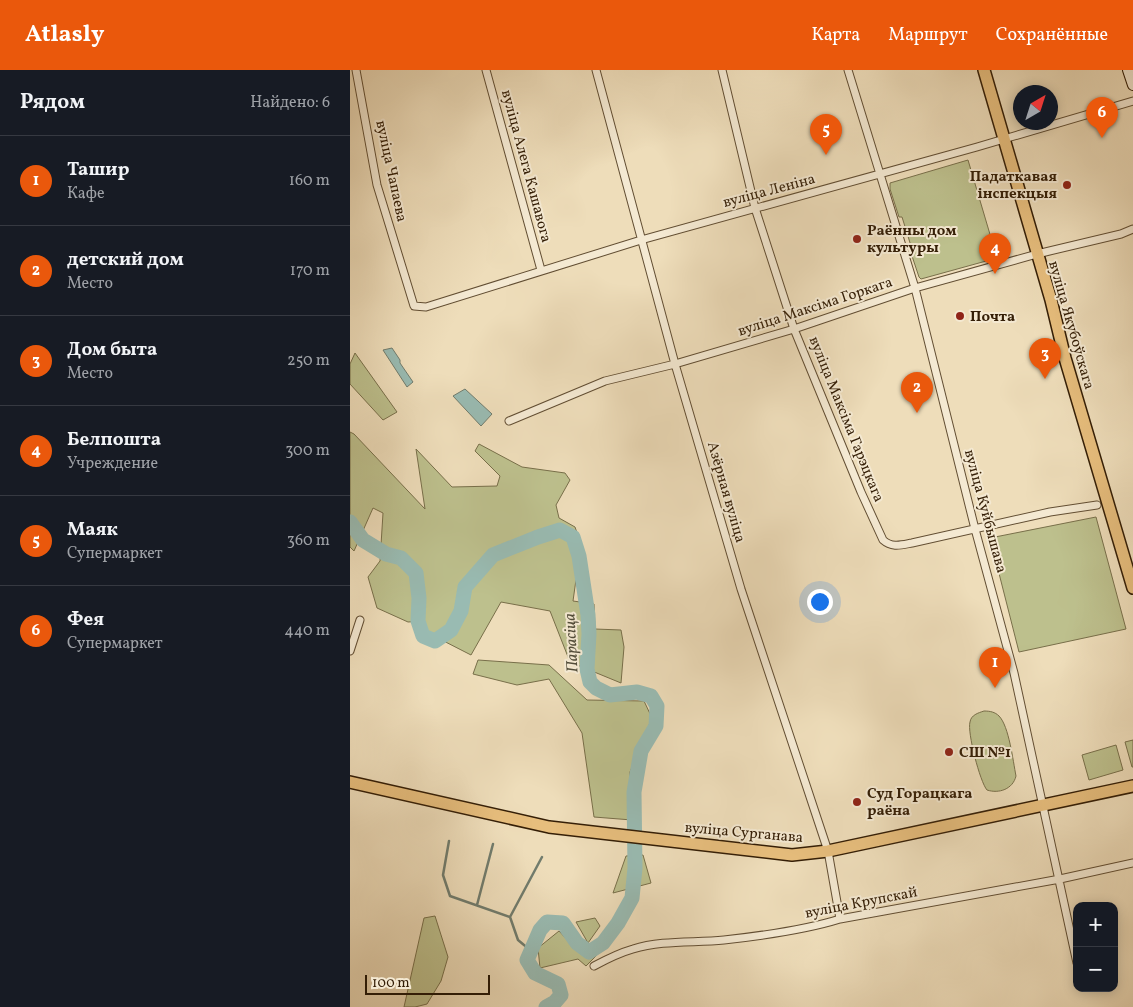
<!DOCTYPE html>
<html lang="ru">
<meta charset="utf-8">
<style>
:root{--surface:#171b24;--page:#242831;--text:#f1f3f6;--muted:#9ea1a6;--line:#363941;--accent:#ea580c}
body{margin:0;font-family:Vollkorn,serif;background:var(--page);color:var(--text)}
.controls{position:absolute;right:15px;bottom:15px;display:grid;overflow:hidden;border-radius:10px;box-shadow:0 2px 12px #0003}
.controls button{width:45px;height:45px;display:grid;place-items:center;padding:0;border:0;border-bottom:1px solid var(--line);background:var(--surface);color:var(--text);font:25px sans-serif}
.compass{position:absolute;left:663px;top:15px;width:45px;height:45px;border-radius:50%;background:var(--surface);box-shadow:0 2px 12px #0003;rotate:39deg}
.scale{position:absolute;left:15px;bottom:12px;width:125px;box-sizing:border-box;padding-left:5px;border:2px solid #341e06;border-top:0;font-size:14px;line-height:18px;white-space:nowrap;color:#341e06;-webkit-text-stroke:4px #f4e9d2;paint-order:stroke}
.you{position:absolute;left:469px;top:531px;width:18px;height:18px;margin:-12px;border:4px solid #fff;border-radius:50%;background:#1a73e8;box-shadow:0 0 0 8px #1a73e833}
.badge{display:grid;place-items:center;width:32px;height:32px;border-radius:50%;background:var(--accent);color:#fff;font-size:16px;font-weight:700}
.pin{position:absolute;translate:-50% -41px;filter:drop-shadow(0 1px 2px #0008)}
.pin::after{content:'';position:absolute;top:26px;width:18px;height:15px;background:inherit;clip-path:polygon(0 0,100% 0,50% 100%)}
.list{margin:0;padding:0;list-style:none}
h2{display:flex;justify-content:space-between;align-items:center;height:65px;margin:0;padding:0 20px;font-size:21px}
h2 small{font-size:16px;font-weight:400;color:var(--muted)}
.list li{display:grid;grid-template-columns:32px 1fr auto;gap:15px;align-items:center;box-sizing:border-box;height:90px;padding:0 20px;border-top:1px solid var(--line)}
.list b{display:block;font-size:19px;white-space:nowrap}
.list p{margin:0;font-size:16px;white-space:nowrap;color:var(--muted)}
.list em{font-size:16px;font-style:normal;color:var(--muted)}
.map{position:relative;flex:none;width:783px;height:937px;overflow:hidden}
header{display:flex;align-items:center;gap:30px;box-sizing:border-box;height:70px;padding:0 25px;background:var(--accent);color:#fff}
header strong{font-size:24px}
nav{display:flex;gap:28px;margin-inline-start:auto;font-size:18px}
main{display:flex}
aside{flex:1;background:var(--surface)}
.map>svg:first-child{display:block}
.green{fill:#bdc08d;stroke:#786f4a}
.water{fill:#99bbb2;stroke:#717c6d}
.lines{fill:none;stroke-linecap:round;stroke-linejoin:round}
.stream{stroke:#717c6d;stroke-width:2.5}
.river{stroke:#99bbb2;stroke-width:15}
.minor-casing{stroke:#624e33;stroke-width:9}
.secondary-casing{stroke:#341e06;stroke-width:12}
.primary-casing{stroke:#341e06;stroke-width:14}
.minor{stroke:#f4e9d2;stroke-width:7}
.secondary{stroke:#f4e9d2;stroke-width:10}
.primary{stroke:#e7be7d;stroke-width:11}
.poi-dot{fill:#8f2418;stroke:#f4e9d2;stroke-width:2}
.labels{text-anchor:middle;stroke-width:4;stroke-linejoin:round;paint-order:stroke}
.street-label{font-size:15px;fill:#341e06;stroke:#f4e9d2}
.poi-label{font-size:15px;font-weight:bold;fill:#341e06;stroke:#f4e9d2;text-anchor:start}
.water-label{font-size:16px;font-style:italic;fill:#524d3a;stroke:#f4e9d2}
</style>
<header>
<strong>Atlasly</strong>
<nav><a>Карта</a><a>Маршрут</a><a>Сохранённые</a></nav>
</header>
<main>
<aside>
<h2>Рядом<small>Найдено: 6</small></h2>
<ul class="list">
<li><span class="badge">1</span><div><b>Ташир</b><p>Кафе</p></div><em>160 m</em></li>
<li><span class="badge">2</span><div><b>детский дом</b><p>Место</p></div><em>170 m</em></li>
<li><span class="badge">3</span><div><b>Дом быта</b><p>Место</p></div><em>250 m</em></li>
<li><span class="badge">4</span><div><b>Белпошта</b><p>Учреждение</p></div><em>300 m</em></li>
<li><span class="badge">5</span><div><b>Маяк</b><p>Супермаркет</p></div><em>360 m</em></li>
<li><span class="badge">6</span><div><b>Фея</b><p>Супермаркет</p></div><em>440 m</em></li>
</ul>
</aside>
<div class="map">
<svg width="783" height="937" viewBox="0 0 783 937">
<rect width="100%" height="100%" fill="#eeddba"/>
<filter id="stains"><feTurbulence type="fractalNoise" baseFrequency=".004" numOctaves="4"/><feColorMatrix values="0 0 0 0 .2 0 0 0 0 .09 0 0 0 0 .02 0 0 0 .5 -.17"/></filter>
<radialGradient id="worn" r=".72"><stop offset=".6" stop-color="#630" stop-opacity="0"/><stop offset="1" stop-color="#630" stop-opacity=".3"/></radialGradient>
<path class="green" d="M618,90L647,188L571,209L569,207L559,177L561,176L552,147H549L540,119V113Z
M5,283L47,342L33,350L0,314V294Z
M0,362L4,364L75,439L66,379L102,417L147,416L150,406L125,381L129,374L172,397L215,403L220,410L206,435L209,448L225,457L231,474L223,531L244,534L245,559L271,560L274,577L271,613L220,592L200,541L151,532L121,585L78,563L73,551L58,552L27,538L18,507L30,491L33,443L23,438L4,481L0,477Z
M746,447L776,559L669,582L640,468Z
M128,590L199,595L237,630L294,631L302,648L280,702L282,750L244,747L232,663L199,609L167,615L123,604Z
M634,641C640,641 645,642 649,646C659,656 663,691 666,706C663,719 649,724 637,720C630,712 617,662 620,652C621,645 628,643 634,641Z
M783,670V697H782L775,672Z
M766,675L773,700L739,710L732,685Z
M293,785L301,813L263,823L276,786Z
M85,846L98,887L91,911L77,934L65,937H54L74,848Z
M245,848L250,856L238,873L226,852Z
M209,861L221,874L234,885L248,884L236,896L228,889L190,898L188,878Z"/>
<path class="water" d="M42,278L50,290V293L63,312L57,317L33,280Z
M115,319L142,344L131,356L103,326Z"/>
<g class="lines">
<path class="stream" d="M99,771L93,805L100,826L160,847L168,870L180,880
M127,835L143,774
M160,847L192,787"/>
<path class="river" d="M0,452L13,470L36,484L51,488L66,503L69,528L68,551L73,566L85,571L101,560L111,541L115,517L143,485L188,467L210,460L223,467L229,486L238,545L239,564L237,599L240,612L246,618L260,625L287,622L301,626L307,636L306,656L291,681L284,722L285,798L282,828L268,853L253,873L239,882L227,873L213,853L197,852L190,860L177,890L185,903L208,914L211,925L205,932L196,937"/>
<g class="minor-casing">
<path id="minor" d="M6,0L27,115L64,236L76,237L291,170L627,77L783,31
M136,0L191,200
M246,0L325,294L391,519L478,781L490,849
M372,0L405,138L444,259L511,422L533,470C542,478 551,475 562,473L700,442L747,435
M498,0L565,218L625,459L664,603L727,893
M159,351L255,311L325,294L444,259L565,218L687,184L771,164L783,159
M0,581L10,550
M244,896C257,889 269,883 283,879C312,870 344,873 374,870C410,866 455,860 490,849L710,809L783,793"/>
</g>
<g class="secondary-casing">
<path id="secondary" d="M778,0L783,15"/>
</g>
<g class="primary-casing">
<path id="primary" d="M634,0L701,230L715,288L783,518
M0,712L199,757L442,785L478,781L783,716"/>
</g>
<use href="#minor" class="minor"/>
<use href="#secondary" class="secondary"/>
<use href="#primary" class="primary"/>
</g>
<g class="poi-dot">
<circle cx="717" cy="115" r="5"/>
<circle cx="507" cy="169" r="5"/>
<circle cx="610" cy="246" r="5"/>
<circle cx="599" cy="682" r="5"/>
<circle cx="507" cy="732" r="5"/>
</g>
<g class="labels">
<g class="street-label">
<text transform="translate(177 96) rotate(75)" y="5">вуліца Алега Кашавога</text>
<text transform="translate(42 101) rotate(78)" y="5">вуліца Чапаева</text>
<text transform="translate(419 120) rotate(-15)" y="5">вуліца Леніна</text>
<text transform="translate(465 236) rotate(-18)" y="5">вуліца Максіма Горкага</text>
<text transform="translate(722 255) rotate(74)" y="5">вуліца Якубоўскага</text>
<text transform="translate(497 349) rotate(68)" y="5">вуліца Максіма Гарэцкага</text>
<text transform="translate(377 422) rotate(74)" y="5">Азёрная вуліца</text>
<text transform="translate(636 441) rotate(75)" y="5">вуліца Куйбышава</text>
<text transform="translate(394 762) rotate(5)" y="5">вуліца Сурганава</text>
<text transform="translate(511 832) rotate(-11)" y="5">вуліца Крупскай</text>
</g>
<g class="poi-label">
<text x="707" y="111" text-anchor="end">Падаткавая<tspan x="707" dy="17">інспекцыя</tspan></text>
<text x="517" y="165">Раённы дом<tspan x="517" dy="17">культуры</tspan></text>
<text x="620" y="251">Почта</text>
<text x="609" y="687">СШ №1</text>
<text x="517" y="728">Суд Горацкага<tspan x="517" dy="17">раёна</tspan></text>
</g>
<g class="water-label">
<text transform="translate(220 573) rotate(-93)" y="6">Парасіца</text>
</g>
</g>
<rect width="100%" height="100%" filter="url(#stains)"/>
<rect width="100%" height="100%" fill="url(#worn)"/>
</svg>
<div class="controls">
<button>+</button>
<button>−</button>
</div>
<svg class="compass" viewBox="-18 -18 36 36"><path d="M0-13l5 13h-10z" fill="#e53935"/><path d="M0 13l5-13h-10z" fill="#9ea1a6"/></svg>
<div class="scale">100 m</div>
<div class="you"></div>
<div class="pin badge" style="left:645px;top:618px">1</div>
<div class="pin badge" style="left:567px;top:343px">2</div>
<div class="pin badge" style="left:695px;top:309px">3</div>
<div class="pin badge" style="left:645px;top:204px">4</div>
<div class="pin badge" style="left:476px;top:85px">5</div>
<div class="pin badge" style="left:752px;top:68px">6</div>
</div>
</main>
